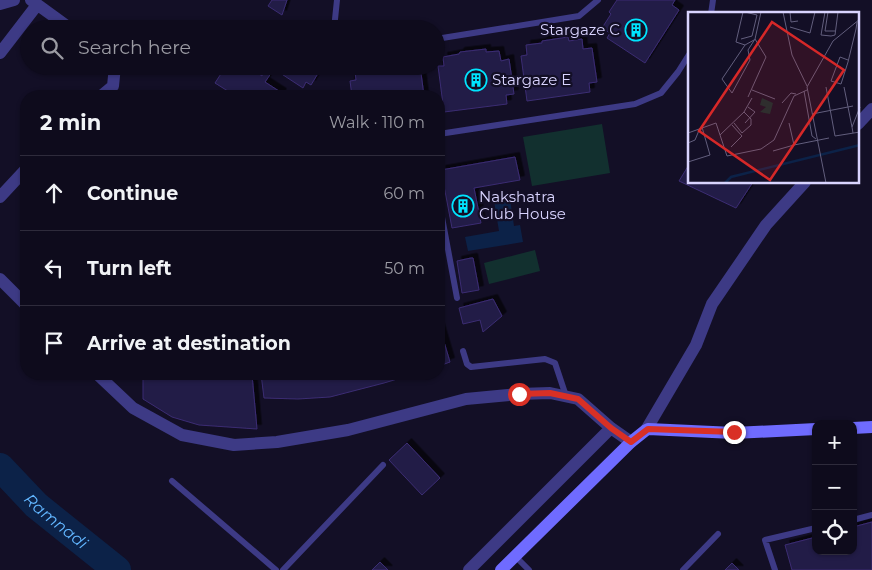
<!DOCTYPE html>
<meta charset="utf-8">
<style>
:root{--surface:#0e0b1c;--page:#1c1929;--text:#f1f3f6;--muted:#9b9ba3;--line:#2e2b3b}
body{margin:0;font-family:Montserrat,sans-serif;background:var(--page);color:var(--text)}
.controls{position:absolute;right:15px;bottom:15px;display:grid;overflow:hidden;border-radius:10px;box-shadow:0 1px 4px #0004}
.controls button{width:45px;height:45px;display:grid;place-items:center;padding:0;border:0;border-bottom:1px solid var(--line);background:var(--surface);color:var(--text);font:25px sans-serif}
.stop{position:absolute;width:15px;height:15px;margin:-11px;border:4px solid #d93025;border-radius:50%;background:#fff}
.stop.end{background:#d93025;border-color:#fff;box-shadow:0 1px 5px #0008}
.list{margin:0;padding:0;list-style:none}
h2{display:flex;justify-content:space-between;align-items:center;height:65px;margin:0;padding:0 20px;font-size:21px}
h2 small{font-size:16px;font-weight:400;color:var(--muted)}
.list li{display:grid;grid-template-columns:32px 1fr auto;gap:15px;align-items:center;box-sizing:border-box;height:75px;padding:0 20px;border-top:1px solid var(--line)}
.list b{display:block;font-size:19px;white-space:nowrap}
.list em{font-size:16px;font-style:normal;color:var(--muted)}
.icon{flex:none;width:28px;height:28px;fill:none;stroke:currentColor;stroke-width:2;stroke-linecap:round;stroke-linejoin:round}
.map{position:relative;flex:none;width:872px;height:570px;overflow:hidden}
.search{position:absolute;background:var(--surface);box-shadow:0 1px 4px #0004;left:20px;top:20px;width:425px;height:55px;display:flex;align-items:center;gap:12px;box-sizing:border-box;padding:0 18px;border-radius:28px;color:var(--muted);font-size:19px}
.panel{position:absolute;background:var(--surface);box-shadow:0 1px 4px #0004;left:20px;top:90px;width:425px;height:290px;border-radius:20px}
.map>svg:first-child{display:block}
.green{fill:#12302f}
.water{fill:#0c2248}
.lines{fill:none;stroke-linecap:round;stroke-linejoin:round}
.river{stroke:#0c2248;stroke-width:28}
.building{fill:#241b47;stroke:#3b2d73;filter:url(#shadow)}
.lane{stroke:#3d3a85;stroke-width:6}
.street{stroke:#3d3a85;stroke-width:12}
.secondary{stroke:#6f6bff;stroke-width:12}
.route{stroke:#d93025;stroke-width:6}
.labels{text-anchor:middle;stroke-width:4.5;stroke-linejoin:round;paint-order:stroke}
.poi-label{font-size:15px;fill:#d9d4ff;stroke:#130f26;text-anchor:start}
.water-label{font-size:16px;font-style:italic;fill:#62b6ff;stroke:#130f26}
.inset-river{fill:none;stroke:#0c2248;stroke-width:2.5}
.inset-road{fill:none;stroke:#625e7d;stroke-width:1}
.view{fill:#d62828;fill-opacity:0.15;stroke:#d62828;stroke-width:2.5}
.inset-edge{fill:none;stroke:#d9d4ff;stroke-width:2.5}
</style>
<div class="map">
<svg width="872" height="570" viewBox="0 0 872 570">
<defs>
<filter id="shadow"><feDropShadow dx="4.5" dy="-4.5" stdDeviation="0" flood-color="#0009"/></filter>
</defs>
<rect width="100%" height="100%" fill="#130f26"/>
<path class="green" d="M602,124L610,173L532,186L523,137Z
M535,250L540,271L489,284L484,263Z"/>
<path class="water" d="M509,192L514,226L520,225L523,242L468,251L465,237L499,231L493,195Z"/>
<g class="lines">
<path class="river" id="s1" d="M0,467L36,505L117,570"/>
</g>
<path class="building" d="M272,0H287L282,15L268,6Z
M617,0H675L672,5L679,10L645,63L607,38L610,33L602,28L611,14L609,12Z
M568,37L569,41L582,39L583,49L592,48L597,82L589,83L590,92L527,101L521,56L527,55L526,45L542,43V41Z
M486,49V52L499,51L501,61L509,59L514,94L506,95L507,104L444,112L438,66H444L443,57L459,54L460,52Z
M226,66H247L262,76L264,66H314L320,70L311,85L306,82L303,88L274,69L265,82L282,93L280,96H229L231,93L215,83Z
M371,66H411L412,74L421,73L424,96H352L350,81L356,80L355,71L371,69Z
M515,157L520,180L474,188L481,223L452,228L441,170Z
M690,163V182H753L736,208L679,181Z
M471,258H473L479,290L462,293L457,261Z
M493,299L502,316L483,332L480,320L463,324L459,308Z
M439,325L450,362L439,366Z
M143,374H241L252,375L257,429L199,425L172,417L143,399Z
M261,374H414L384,383L330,397L298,399L264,398Z
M407,443L440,478L422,495L389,460Z
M872,522V570H792L785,545L816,537V551H853V527Z
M380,562L388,570H372Z
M732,563L739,570H725Z"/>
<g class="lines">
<path class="lane" d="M711,14L713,0
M334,29L337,0
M436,39L579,16L598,0
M439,134L635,104L661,93L678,72L690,53
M439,201L457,298
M463,351L467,364L471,367L545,359L555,363L566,396
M172,481L276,570
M853,520L872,515
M515,556L529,570
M283,570L383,465
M683,570L718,534
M775,570L765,540L816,528"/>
<path class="street" d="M31,0L71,29
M0,4L14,0
M0,53L37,5
M101,96L113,86L115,66
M858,124L872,109
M0,197L26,169
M0,279L26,305
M97,374L133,408L182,435L234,445L277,442L348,430L466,399L519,394L550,393L578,399L611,428L631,442
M646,430L696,345L712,304L766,225L805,182
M469,570L611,428"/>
<path class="secondary" d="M853,428L872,427
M501,570L631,442L646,430L648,429L734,433L816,429"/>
</g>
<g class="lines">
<path class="route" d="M519,394L550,393L578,399L611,428L631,442L648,429L734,432"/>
</g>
<defs>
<g id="building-ring" transform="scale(1.125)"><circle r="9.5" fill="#130f26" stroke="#00e5ff" stroke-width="1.5"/><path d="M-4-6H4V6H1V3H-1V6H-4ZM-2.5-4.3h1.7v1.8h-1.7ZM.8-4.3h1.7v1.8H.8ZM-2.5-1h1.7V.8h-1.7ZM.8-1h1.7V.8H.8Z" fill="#00e5ff"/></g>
</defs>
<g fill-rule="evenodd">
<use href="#building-ring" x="636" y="30"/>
<use href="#building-ring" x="476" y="80"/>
<use href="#building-ring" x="463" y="206"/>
</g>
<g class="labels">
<g class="poi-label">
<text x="620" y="35" text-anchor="end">Stargaze C</text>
<text x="492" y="85">Stargaze E</text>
<text x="479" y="202">Nakshatra<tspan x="479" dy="17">Club House</tspan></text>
</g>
<g class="water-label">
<text dy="6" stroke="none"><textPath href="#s1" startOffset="78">Ramnadi</textPath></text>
</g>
</g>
<g transform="translate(688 12)">
<rect width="171" height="171" fill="#130f26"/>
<path d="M74,86L85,91L82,102L72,100L78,95L72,93Z" fill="#12302f"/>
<path class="inset-river" d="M37,171L43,165L172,133"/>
<path class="inset-road" d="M55,0L48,30L57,33L66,28M95,0L104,43L119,74M102,0L103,10L110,9M137,0L133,23L143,24L147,23L150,0M140,0L137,19H147M102,15L122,21L127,0M53,27L64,24L69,3L57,0M57,33L34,67L44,81L62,48L60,38L67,27M160,48L152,45L143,69L153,72L160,50L168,17L169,10M138,75L147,124L172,120M156,75L164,115M64,78L87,87M116,79L124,124L128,127M60,85L78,45L67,27L73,0M94,91L103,81L108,82M124,102L165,94M46,111L54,121L63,113V107L56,100M57,111L67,100L60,95M101,111L106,133L141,126M0,121L28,111L39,144L73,137L86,128L106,84L119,78M165,121L164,115L172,95M32,123L56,100L64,86M0,131L7,128L12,116M43,135L54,124L44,113M85,139L106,133M0,150L22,143L14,115M138,171L119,75L145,29L172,7"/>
<path class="view" d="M84,10L156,58L82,168L11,119Z"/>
<rect width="171" height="171" class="inset-edge"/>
</g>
</svg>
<div class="controls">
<button>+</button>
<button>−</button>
<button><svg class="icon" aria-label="locate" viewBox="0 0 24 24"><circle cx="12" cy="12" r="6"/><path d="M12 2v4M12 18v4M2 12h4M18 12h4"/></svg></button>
</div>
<div class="stop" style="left:519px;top:394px"></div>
<div class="stop end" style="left:734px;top:432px"></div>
<div class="search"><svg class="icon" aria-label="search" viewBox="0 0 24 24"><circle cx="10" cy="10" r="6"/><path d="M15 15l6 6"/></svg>Search here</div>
<section class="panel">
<h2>2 min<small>Walk · 110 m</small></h2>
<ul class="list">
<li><svg class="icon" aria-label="ahead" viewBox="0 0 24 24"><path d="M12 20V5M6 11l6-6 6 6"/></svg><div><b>Continue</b></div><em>60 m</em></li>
<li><svg class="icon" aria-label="left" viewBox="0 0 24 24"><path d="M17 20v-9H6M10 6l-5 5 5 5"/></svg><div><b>Turn left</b></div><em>50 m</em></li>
<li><svg class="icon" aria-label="arrive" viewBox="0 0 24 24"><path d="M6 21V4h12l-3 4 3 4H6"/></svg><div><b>Arrive at destination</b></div></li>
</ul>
</section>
</div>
